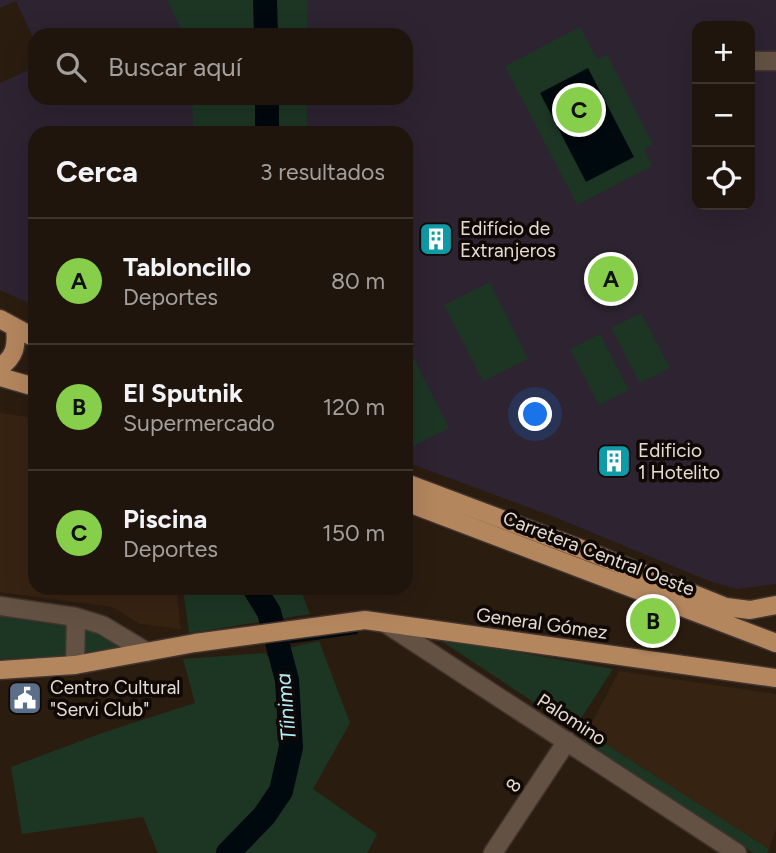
<!DOCTYPE html>
<html lang="es">
<meta charset="utf-8">
<style>
:root{--surface:#20150c;--page:#2d221a;--text:#f1f3f6;--muted:#a29f9d;--line:#3d342d;--accent:#87cf4b}
body{margin:0;font-family:Figtree,sans-serif;background:var(--page);color:var(--text)}
.controls{position:absolute;right:21px;top:21px;display:grid;overflow:hidden;border-radius:14px;box-shadow:0 7px 28px #0002}
.controls button{width:63px;height:63px;display:grid;place-items:center;padding:0;border:0;border-bottom:2px solid var(--line);background:var(--surface);color:var(--text);font:35px sans-serif}
.you{position:absolute;left:536px;top:415px;width:24px;height:24px;margin:-18px;border:5px solid #fff;border-radius:50%;background:#1a73e8;box-shadow:0 0 0 10px #1a73e833}
.badge{display:grid;place-items:center;width:46px;height:46px;border-radius:50%;background:var(--accent);color:#111;font-size:23px;font-weight:700}
.pin{position:absolute;translate:-50% -50%;border:4px solid #fff;box-shadow:0 2px 7px #0006}
.list{margin:0;padding:0;list-style:none}
h2{display:flex;justify-content:space-between;align-items:center;height:91px;margin:0;padding:0 28px;font-size:30px}
h2 small{font-size:23px;font-weight:400;color:var(--muted)}
.list li{display:grid;grid-template-columns:46px 1fr auto;gap:21px;align-items:center;box-sizing:border-box;height:126px;padding:0 28px;border-top:2px solid var(--line)}
.list b{display:block;font-size:26px;white-space:nowrap}
.list p{margin:0;font-size:23px;white-space:nowrap;color:var(--muted)}
.list em{font-size:23px;font-style:normal;color:var(--muted)}
.icon{flex:none;width:38px;height:38px;fill:none;stroke:currentColor;stroke-width:2;stroke-linecap:round;stroke-linejoin:round}
.map{position:relative;flex:none;width:776px;height:853px;overflow:hidden}
.search{position:absolute;background:var(--surface);box-shadow:0 7px 28px #0002;left:28px;top:28px;width:385px;height:77px;display:flex;align-items:center;gap:18px;box-sizing:border-box;padding:0 24px;border-radius:21px;color:var(--muted);font-size:26px}
.panel{position:absolute;background:var(--surface);box-shadow:0 7px 28px #0002;left:28px;top:126px;width:385px;height:469px;border-radius:21px}
.map>svg:first-child{display:block}
.built{fill:#372312}
.education{fill:#2d2331;fill-rule:evenodd}
.green{fill:#1d3624}
.water{fill:#00090e}
.lines{fill:none;stroke-linecap:round;stroke-linejoin:round}
.stream{stroke:#00090e;stroke-width:4.5}
.river{stroke:#00090e;stroke-width:24}
.minor-casing{stroke:#42352f;stroke-width:21}
.major-casing{stroke:#42352f;stroke-width:21}
.minor{stroke:#635244;stroke-width:18}
.major{stroke:#b4865e;stroke-width:18}
.labels{text-anchor:middle;stroke-width:7;stroke-linejoin:round;paint-order:stroke}
.poi-label{font-size:19px;fill:#e7dcd4;stroke:#0f0804;text-anchor:start}
.street-label{font-size:19px;fill:#e7dcd4;stroke:#0f0804}
.water-label{font-size:21px;font-style:italic;fill:#b4eefd;stroke:#0f0804}
</style>
<div class="map">
<svg width="776" height="853" viewBox="0 0 776 853">
<rect width="100%" height="100%" fill="#2b1c10"/>
<path class="built" d="M0,413L35,418V588H176L181,629L140,624L112,607L0,592Z
M619,671L776,694V829L769,849L587,732Z"/>
<path class="education" d="M0,0H776V584L737,589L709,581L557,518L406,462V133H35V306L0,290V83L35,67V98H406V35H35V42L16,1L0,8ZM697,26H750V205H697Z"/>
<path class="green" d="M167,0H307V35H184Z
M580,27L597,59L607,55L653,144L644,149L652,166L577,205L505,66Z
M192,98H307V133H193Z
M490,282L528,359L483,381L444,305Z
M641,313L670,368L640,383L611,328Z
M600,334L629,390L599,405L570,349Z
M406,343L449,428L406,450Z
M183,588H300L310,614L189,633Z
M0,613L67,620L69,640L66,657L0,659Z
M84,627L129,649L86,655Z
M437,638L613,669L574,729Z
M319,641L350,723L313,789L377,834L367,853H158L143,817L22,834L11,767L102,733L195,703L183,659L265,653L287,680L285,775L250,849L298,774L295,701L285,649Z
M587,732L769,849L767,853H753L582,743Z"/>
<path class="water" d="M588,68L634,157L586,182L540,93Z"/>
<g class="lines">
<path class="stream" d="M277,643L356,632
M234,845L241,853"/>
<path class="river" d="M265,0L266,35
M267,98V133
M228,853L264,816L281,791L291,747L287,680L269,612L254,588"/>
<g class="minor-casing">
<path id="minor" d="M753,61H776
M0,606L76,617L102,625L147,652
M385,623L737,853
M75,665L76,617
M493,853L567,741"/>
</g>
<g class="major-casing">
<path id="major" d="M0,319L35,338
M0,367C15,357 17,346 15,328
M0,377L35,387
M406,483L592,553L726,607L750,610L776,605
M406,502L776,643
M0,670L75,665L195,643L365,620L776,678"/>
</g>
<use href="#minor" class="minor"/>
<use href="#major" class="major"/>
</g>
<defs>
<g id="building-square" transform="scale(1.75)"><rect x="-9" y="-9" width="18" height="18" rx="4" fill="#0f9aa8" stroke="#0f0804"/><path d="M-4-6H4V6H1V3H-1V6H-4ZM-2.5-4.3h1.7v1.8h-1.7ZM.8-4.3h1.7v1.8H.8ZM-2.5-1h1.7V.8h-1.7ZM.8-1h1.7V.8H.8Z" fill="#fff"/></g>
<g id="civic-square" transform="scale(1.75)"><rect x="-9" y="-9" width="18" height="18" rx="4" fill="#5c6f8a" stroke="#0f0804"/><path d="M-.6-6.5H3V-4.5H.6V-3L4-1V1h2V6H-6V1h2V-1L-.6-3ZM-1.2 2.5V6h2.4V2.5Z" fill="#fff"/></g>
</defs>
<g fill-rule="evenodd">
<use href="#building-square" x="436" y="239"/>
<use href="#building-square" x="614" y="461"/>
<use href="#civic-square" x="25" y="698"/>
</g>
<g class="labels">
<g class="poi-label">
<text x="460" y="235">Edifício de<tspan x="460" dy="22">Extranjeros</tspan></text>
<text x="638" y="457">Edificio<tspan x="638" dy="22">1 Hotelito</tspan></text>
<text x="50" y="694">Centro Cultural<tspan x="50" dy="22">"Servi Club"</tspan></text>
</g>
<g class="street-label">
<text transform="translate(599 553) rotate(21)" y="7">Carretera Central Oeste</text>
<text transform="translate(542 623) rotate(8)" y="7">General Gómez</text>
<text transform="translate(572 719) rotate(33)" y="7">Palomino</text>
<text transform="translate(513 785) rotate(-57)" y="7">8</text>
</g>
<g class="water-label">
<text transform="translate(286 707) rotate(-95)" y="7">Tíinima</text>
</g>
</g>
</svg>
<div class="controls">
<button>+</button>
<button>−</button>
<button><svg class="icon" aria-label="locate" viewBox="0 0 24 24"><circle cx="12" cy="12" r="6"/><path d="M12 2v4M12 18v4M2 12h4M18 12h4"/></svg></button>
</div>
<div class="you"></div>
<div class="pin badge" style="left:611px;top:279px">A</div>
<div class="pin badge" style="left:653px;top:621px">B</div>
<div class="pin badge" style="left:579px;top:110px">C</div>
<div class="search"><svg class="icon" aria-label="search" viewBox="0 0 24 24"><circle cx="10" cy="10" r="6"/><path d="M15 15l6 6"/></svg>Buscar aquí</div>
<section class="panel">
<h2>Cerca<small>3 resultados</small></h2>
<ul class="list">
<li><span class="badge">A</span><div><b>Tabloncillo</b><p>Deportes</p></div><em>80 m</em></li>
<li><span class="badge">B</span><div><b>El Sputnik</b><p>Supermercado</p></div><em>120 m</em></li>
<li><span class="badge">C</span><div><b>Piscina</b><p>Deportes</p></div><em>150 m</em></li>
</ul>
</section>
</div>
